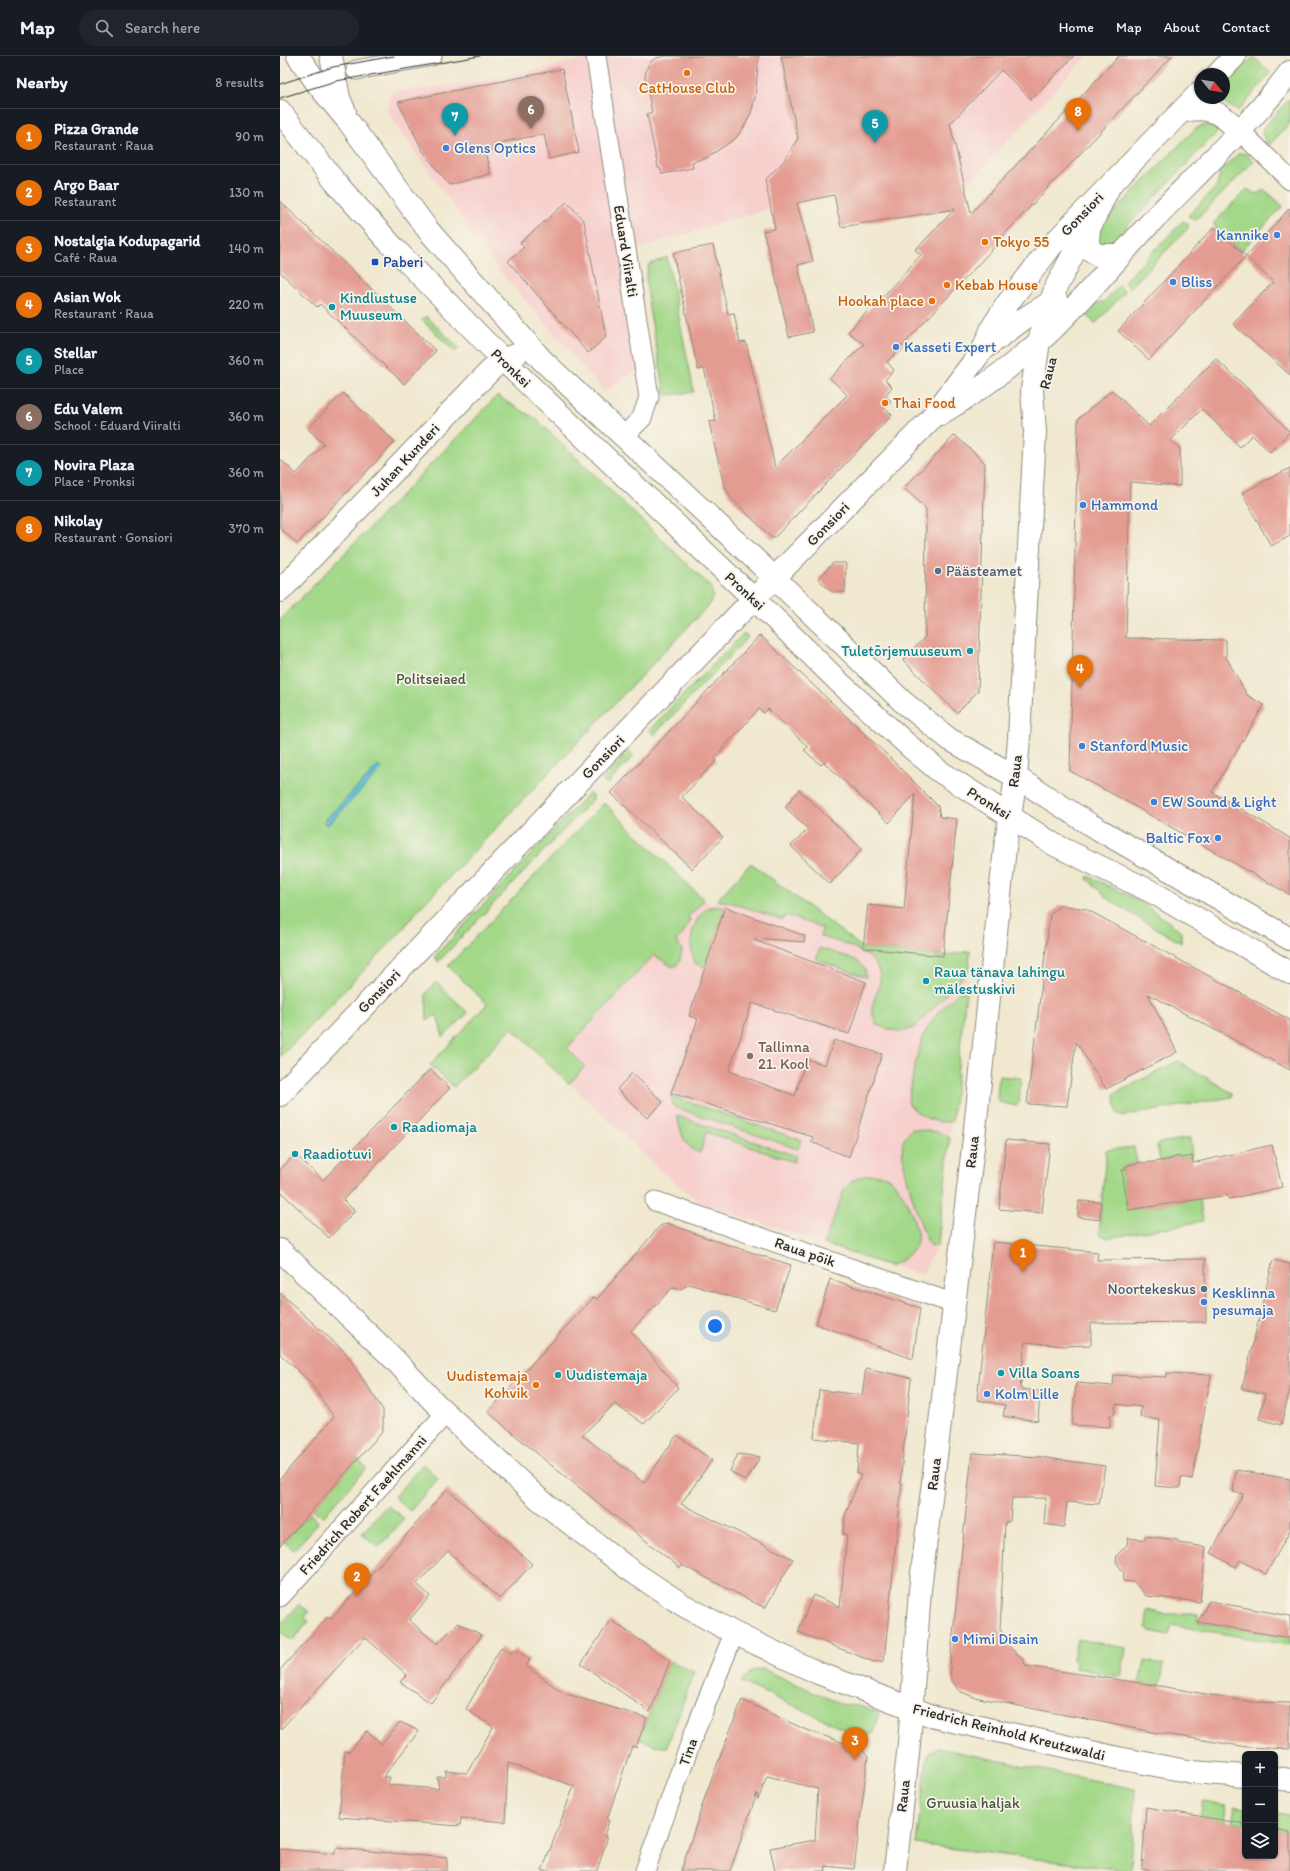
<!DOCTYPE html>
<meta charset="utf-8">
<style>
:root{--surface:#171b24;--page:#20242c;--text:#f1f3f6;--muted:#9ea1a6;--line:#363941;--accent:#1a73e8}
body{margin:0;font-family:Itim,sans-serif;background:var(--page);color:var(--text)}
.controls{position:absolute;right:12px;bottom:12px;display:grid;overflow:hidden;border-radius:6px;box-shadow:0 1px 3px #0004}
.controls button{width:36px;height:36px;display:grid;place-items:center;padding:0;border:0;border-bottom:1px solid var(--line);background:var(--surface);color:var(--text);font:20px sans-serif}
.compass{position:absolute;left:914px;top:12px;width:36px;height:36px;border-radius:50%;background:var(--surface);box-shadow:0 1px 3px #0004;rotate:120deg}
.you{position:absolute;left:435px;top:1270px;width:14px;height:14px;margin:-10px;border:3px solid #fff;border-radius:50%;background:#1a73e8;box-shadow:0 0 0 6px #1a73e833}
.badge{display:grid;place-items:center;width:26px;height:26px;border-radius:50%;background:var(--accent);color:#fff;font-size:13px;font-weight:700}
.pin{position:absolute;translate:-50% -33px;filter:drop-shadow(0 1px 2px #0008)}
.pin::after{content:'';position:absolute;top:21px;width:14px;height:12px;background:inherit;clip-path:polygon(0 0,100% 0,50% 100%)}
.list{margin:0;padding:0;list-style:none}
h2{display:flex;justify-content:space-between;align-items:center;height:52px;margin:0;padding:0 16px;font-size:17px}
h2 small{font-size:13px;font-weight:400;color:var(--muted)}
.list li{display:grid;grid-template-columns:26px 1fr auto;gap:12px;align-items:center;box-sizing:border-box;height:56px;padding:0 16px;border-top:1px solid var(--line)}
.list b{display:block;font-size:15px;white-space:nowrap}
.list p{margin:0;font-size:13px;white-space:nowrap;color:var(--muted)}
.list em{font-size:13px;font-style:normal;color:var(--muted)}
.icon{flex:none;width:22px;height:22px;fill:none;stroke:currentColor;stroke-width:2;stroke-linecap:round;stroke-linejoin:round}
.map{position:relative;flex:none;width:1010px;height:1815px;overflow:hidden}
header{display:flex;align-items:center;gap:24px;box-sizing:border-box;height:56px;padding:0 20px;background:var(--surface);border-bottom:1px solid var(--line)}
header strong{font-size:19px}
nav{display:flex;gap:22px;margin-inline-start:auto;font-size:14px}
.search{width:280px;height:36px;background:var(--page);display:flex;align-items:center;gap:10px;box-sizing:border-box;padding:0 14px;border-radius:22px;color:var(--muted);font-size:15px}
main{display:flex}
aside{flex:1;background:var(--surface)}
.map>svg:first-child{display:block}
.built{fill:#f7d0ce}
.green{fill:#a3d889;stroke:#67825a}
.water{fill:#52b7d1;stroke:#3e717e}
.building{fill:#e49c92}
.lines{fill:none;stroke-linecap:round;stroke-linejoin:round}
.street-casing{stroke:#8e8a7d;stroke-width:21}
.secondary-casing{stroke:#8e8a7d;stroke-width:24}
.street{stroke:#fff;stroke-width:19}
.secondary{stroke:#fff;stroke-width:22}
.tram{stroke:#2b2b2b;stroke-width:1}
.food-dot{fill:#e8710a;stroke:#f7f3e8;stroke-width:1.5}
.shop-dot{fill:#3f7fe0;stroke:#f7f3e8;stroke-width:1.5}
.transit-dot{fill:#1a4fb4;stroke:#f7f3e8;stroke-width:1.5}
.culture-dot{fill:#0f9aa8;stroke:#f7f3e8;stroke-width:1.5}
.service-dot{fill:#5c6f8a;stroke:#f7f3e8;stroke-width:1.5}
.education-dot{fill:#8d6e63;stroke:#f7f3e8;stroke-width:1.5}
.labels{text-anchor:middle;stroke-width:3.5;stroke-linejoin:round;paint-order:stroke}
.food-label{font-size:15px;fill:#c56008;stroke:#f7f3e8;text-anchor:start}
.shop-label{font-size:15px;fill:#366cbe;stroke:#f7f3e8;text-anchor:start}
.street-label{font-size:15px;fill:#2b2b2b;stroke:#f7f3e8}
.transit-label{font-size:15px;fill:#164399;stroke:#f7f3e8;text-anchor:start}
.culture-label{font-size:15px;fill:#0d838f;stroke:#f7f3e8;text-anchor:start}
.service-label{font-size:15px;fill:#4e5e75;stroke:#f7f3e8;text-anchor:start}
.park-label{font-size:15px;fill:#495642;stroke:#f7f3e8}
.education-label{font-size:15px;fill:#785e54;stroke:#f7f3e8;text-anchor:start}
</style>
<header>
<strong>Map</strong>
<div class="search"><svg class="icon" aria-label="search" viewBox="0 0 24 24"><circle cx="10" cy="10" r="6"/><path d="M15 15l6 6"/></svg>Search here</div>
<nav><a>Home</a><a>Map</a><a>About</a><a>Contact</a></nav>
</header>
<main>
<aside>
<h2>Nearby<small>8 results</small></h2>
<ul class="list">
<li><span class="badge" style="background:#e8710a">1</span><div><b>Pizza Grande</b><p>Restaurant · Raua</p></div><em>90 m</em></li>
<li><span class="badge" style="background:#e8710a">2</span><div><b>Argo Baar</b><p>Restaurant</p></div><em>130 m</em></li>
<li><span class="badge" style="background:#e8710a">3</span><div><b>Nostalgia Kodupagarid</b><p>Café · Raua</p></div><em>140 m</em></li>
<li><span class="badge" style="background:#e8710a">4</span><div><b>Asian Wok</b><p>Restaurant · Raua</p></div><em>220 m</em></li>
<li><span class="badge" style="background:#0f9aa8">5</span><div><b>Stellar</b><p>Place</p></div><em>360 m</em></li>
<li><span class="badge" style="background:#8d6e63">6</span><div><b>Edu Valem</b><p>School · Eduard Viiralti</p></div><em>360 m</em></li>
<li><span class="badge" style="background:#0f9aa8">7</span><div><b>Novira Plaza</b><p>Place · Pronksi</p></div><em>360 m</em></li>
<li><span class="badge" style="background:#e8710a">8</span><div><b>Nikolay</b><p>Restaurant · Gonsiori</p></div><em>370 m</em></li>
</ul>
</aside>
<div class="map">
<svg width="1010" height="1815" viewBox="0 0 1010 1815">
<rect width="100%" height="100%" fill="#f7f3e8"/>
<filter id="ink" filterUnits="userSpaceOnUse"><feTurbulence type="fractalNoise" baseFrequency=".025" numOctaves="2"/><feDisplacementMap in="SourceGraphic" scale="8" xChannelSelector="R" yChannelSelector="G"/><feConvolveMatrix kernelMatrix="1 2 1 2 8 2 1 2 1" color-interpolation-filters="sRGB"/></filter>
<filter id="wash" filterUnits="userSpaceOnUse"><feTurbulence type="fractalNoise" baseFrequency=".012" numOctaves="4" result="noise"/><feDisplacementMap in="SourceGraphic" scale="16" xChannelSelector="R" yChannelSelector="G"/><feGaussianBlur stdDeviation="0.9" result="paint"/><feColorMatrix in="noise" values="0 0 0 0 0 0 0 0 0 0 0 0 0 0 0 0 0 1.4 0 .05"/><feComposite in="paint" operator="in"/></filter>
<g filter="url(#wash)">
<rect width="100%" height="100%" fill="#f0e8cf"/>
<path class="built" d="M320,0H501L518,82L504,105L485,124L490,152L342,197L360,313L324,335L217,212L107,56L110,37L197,26Z
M648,0H807L689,126L682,120L655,3Z
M324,747L431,850L471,807L583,892L663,900L690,895L658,1187L642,1219L420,1147L381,1115L168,910Z"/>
<path class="green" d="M973,1L991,17L958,55L944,47L935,44L934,42H944V30Z
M1010,42V67L989,89L982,79L983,72Z
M930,68L941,72L833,185L824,189L818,188L817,177L823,167L916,72Z
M959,97L966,98L974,105L916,164L912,163L908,160L937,130L941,114Z
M967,133L976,138L985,134L1003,150L961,195L933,168Z
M903,165L908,168V172L850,232L844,226Z
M387,201L414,336L386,339L385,337L369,252L366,221L369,209Z
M839,230L845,236L815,268L804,256L811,247L824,246Z
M146,260L179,292L175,296L142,264Z
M217,340L256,363L431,531L433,541L429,549L137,855L119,878L0,1001V564Z
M464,577L468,581L374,679L369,674Z
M349,696L354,700L327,728L322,724Z
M309,737L314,742L158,906L155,900Z
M324,747L424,844L408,861L410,863L403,878L396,885L402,894L400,904L396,910H391L374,899L287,992L305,1010L289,1028L232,972L174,1031L150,1009L207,948L168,910Z
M471,807L583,892L663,900L690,895L689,914L634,972C620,977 611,975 597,969C596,965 592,959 592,954C592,947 597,938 599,931C607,897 563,888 540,880L543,872L505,859L503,864L452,847L437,844Z
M808,820L858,844L901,875V887L855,860L830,844L807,823Z
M429,851H445L426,911L416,908C406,890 412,862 429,851Z
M540,892L576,904L585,913L586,921L536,904Z
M156,926L188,957L163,981L157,959L147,964L146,937Z
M684,935L686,936L672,1065C657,1070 635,1058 628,1046C633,1021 636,990 650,968C657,956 669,946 679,936Z
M898,1005L952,1037V1041L843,1060L837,1057L834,1038Z
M719,1020L741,1022L739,1047L736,1050L719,1046L717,1043Z
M391,1040L521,1084L518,1093L394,1051Z
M397,1060L516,1100L514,1106L426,1076L420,1097C403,1091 401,1076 397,1060Z
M632,1073L659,1076L670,1082L658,1187L656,1191L649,1189C641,1171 618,1103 623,1086C625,1081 628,1077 632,1073Z
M910,1082L912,1100L901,1102L898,1100L880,1105L877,1089L879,1087Z
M854,1091L857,1107L845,1110V1114H842L848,1154L919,1143L923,1165L828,1182L819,1178L826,1094Z
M587,1119C593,1119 600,1118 605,1120C620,1124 641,1172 637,1186C635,1197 620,1206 610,1210L544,1188L565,1132C571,1125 578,1121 587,1119Z
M78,1403L86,1412L44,1460H41L33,1453Z
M143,1408L158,1423L130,1455L114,1441Z
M107,1449L124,1463L99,1491L83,1479V1476Z
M30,1457L37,1464L38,1467L14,1494L4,1486Z
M19,1548L29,1556L25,1561L29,1565L12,1585L0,1575V1570Z
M867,1554L883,1558H918V1566L1010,1582V1589L891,1569L889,1579L871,1575L866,1572Z
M797,1583L846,1592L841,1621L795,1612V1607L793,1603Z
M390,1605L414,1616L387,1691H381L359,1683Z
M865,1605L884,1608L880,1630L859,1627Z
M482,1613L564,1649L579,1650L599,1657L593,1676L590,1679L569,1675L461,1626L472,1615Z
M658,1692L855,1733L851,1815L636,1788L647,1703L650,1695Z
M923,1746L947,1750L945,1765L920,1761Z
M955,1751L965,1752V1768L952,1766Z
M995,1756L1010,1758V1776L995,1773Z"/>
<path class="water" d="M98,710L102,713L47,770L43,766Z"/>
<g id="blocks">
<path class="building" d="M386,0H479L475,42L471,57L464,71L455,83L426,102L412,106L413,112L382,118L380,112H378L367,58L372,56L365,21L366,14L370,6L376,2Z
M501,0H794L751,43L721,14L670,68L691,157L839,0H892L720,183L721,184L607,306L614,314L605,324L612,331L605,340L611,345L604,352L612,359L493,483L460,451L450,440L444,429L429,366L436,365L430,339L424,312L418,314L393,197L433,189L448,258L454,257L460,287L466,286L495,411L567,339L550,322L584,288L568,276L594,248L595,249L641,199L635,194L675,153L561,171L554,139L517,147L533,205L518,209L533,276L509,281L494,214L483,175L495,173L485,124L504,105L518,82Z
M282,13L299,96L269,103L264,78L214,88L215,92L205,95L210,118L169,129L143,95L118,46Z
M0,145L156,295L124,328L40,248L37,251L0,216Z
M287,146L304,165L326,281L308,297L228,205L244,191L240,187Z
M1010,152V319L953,268L993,226L966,200Z
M934,171L966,200L869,304L838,275Z
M936,303L963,328L1010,376L990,396L972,379L960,391L922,353L890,385L900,392V430L850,426L846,582L946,584V601L967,639L984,649L932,736L1010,782V839L840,742L790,715L798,363L832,334L869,370Z
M63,337L115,386L17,488L0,472V403L16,418L44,388L28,373Z
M675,379L705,407L698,635L677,657L623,604L645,581L646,453L624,432Z
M1010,412V480L991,490L962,437Z
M553,507H566L565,536H552L538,523Z
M480,579L604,696L658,750L660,761L677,763L663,900L583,892L588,849L624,853L635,738L609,767L544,706L541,709L524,694L528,691L488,653L484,657L479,653L434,702L437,704L402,741L443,781L412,813L331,737Z
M519,734L582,793L550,828L511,790L528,773L505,751Z
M780,849L806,853L1010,964V1014L868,938L897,996L826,1033L796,986L787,1050L747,1048L770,859Z
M445,851L525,880L524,886L475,882L474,884L586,926L569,978L472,947L449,1015L515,1040L526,1003L545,1009L554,984L602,998L569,1101L531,1086L533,1081L391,1037L418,963L409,960Z
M150,1013L170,1032L63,1144L75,1155L49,1182L0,1135V1114L15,1098L43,1124Z
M352,1017L383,1046L367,1062L337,1033Z
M726,1084L770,1088L762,1157L719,1153Z
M992,1089L1002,1131L949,1143L948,1139L848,1154L842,1114H845V1110L862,1106L864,1107L888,1104L898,1100L901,1102L912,1100L913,1107Z
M799,1145L821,1146L820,1164L798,1161Z
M387,1167L427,1182L511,1209L495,1254L409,1228L401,1233L392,1232L351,1275L398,1332L364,1368L335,1348L302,1379L364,1427L397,1379L432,1404L401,1448L513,1503L485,1552L402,1509L400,1512L266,1405L208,1356L282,1275L314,1241L317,1243L380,1170Z
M713,1186L818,1196L817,1204L925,1203L926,1266L811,1267V1289L783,1290L745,1286L740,1333L760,1335L758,1365L723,1360L725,1349L697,1344Z
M993,1204L1010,1208V1333L1001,1369L979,1363L985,1338L962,1333Z
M550,1223L640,1252L633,1303L536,1268Z
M0,1237L65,1296L103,1354V1375L0,1490V1423L54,1361L29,1325L0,1298Z
M586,1312L631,1322L620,1427H622L604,1605L594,1606L518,1576L533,1539L560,1551L567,1479L563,1478L565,1460L581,1419L577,1417L579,1387L534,1382L539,1334L582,1339Z
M887,1317L931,1319L912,1423L901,1421L900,1432L875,1430L880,1364L860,1361L861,1351L836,1348L834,1359H830V1371L792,1369L796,1327L833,1330L834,1319L887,1321Z
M692,1397L760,1401L825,1410L819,1448L787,1446L784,1471L764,1468L766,1442H732L730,1465L725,1466L720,1574L725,1579L723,1585L742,1602L746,1610L880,1630L971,1646L1010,1647V1693L967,1691L872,1676L694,1641L679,1635L671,1623L670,1608Z
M458,1398L480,1401L466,1425L450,1415Z
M956,1414L1010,1423V1475L986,1518L960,1504L956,1511L931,1497L963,1438L953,1436Z
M167,1433L252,1508L220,1543L168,1495L137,1528L150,1540L129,1564L157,1588L178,1567L202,1579L151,1647L120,1626L127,1619L85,1581L0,1674V1614L48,1561L51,1563Z
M865,1480L898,1484V1487L926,1491L920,1546L866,1540L854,1526L843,1525L844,1517L836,1506L837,1499L847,1489L848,1482L865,1484Z
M929,1545L1010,1560V1582L918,1566Z
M331,1564L390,1605L370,1656L301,1608Z
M221,1591L230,1598L235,1593L250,1604L246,1610L283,1637L367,1662L356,1691L352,1690L327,1763L329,1764L324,1780L327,1781V1783L317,1815H262L294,1730L228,1707L225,1766L181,1762L180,1770L59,1761L65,1695L69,1696L87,1675L102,1688L120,1666L139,1675L103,1721H110L108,1729L159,1733L157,1721H166V1715L187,1717L213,1671L186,1653Z
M462,1644L524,1673L582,1693L588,1701L574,1813L545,1810L546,1815H495L490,1792L535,1784L538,1733L487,1720L478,1744L477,1737L450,1815H401L427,1735Z
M866,1751L965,1768V1800H995V1773L1010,1776V1815H873L862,1813Z
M56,1792L167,1802V1815H0V1793L55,1798Z"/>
</g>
</g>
<g filter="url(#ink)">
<use href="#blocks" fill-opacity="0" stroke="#8e8a7d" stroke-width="1"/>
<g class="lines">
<g class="street-casing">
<path id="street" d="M316,0L369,341L362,362L343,381
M76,14L152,0
M960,75L1010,124
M375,1145L675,1248
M0,1541L166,1357
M365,1815L413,1680L454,1577"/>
</g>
<g class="secondary-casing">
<path id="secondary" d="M18,0L39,30L68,65L148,174L262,304L481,509L622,645L669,683L736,721L811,769L1010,883
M51,0L59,42L65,56
M938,18L955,0
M0,55L56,127L114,192L222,303L498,566L560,627L629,690L659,715L775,789L874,837L1010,917
M901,56C929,48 940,57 960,75
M809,173L808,184L809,193L818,199H840
M703,293L745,262L776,243
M660,358C695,337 729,313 760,285C801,248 836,203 874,163C920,115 970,69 1010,16
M0,535L199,326L222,303L236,299
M0,1039L455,562L649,365L703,293L713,270L727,248L773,188L920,36
M0,1194L114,1303L155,1347L259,1443L350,1514L403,1549L454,1577L538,1617L655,1661L838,1702L912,1716L965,1720
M995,1722L1010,1724
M615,1815L629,1688L640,1534L693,1091L725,792L736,721L739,682L755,376L752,334L759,285L770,247L777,229L796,193L809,173L829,131"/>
</g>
<use href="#street" class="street"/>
<use href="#secondary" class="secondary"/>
<path class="tram" d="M0,28L53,11L114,0
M0,42L56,25L200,0"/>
</g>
</g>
<g class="food-dot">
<circle cx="407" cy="17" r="4"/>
<circle cx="705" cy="186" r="4"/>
<circle cx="667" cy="229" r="4"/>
<circle cx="652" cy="245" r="4"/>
<circle cx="605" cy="347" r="4"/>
<circle cx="256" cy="1329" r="4"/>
</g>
<g class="shop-dot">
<circle cx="166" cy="92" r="4"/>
<circle cx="997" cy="179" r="4"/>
<circle cx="893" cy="226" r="4"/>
<circle cx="616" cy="291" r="4"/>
<circle cx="803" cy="449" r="4"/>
<circle cx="802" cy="690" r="4"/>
<circle cx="874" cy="746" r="4"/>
<circle cx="938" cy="782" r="4"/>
<circle cx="924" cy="1246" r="4"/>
<circle cx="707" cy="1338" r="4"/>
<circle cx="675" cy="1583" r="4"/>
</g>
<rect class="transit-dot" x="91" y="202" width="8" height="8" rx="2"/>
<g class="culture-dot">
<circle cx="52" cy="251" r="4"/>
<circle cx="690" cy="595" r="4"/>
<circle cx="646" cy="925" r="4"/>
<circle cx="114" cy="1071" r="4"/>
<circle cx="15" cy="1098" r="4"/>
<circle cx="721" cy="1317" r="4"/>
<circle cx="278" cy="1319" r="4"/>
</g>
<g class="service-dot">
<circle cx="658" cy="515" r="4"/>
<circle cx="924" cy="1233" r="4"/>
</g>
<circle class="education-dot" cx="470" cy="1000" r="4"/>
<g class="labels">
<g class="food-label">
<text x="407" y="37" text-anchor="middle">CatHouse Club</text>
<text x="713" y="191">Tokyo 55</text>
<text x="675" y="234">Kebab House</text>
<text x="644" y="250" text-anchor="end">Hookah place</text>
<text x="613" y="352">Thai Food</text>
<text x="248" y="1325" text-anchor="end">Uudistemaja<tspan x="248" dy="17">Kohvik</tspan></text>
</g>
<g class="shop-label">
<text x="174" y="97">Glens Optics</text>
<text x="989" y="184" text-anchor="end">Kannike</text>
<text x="901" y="231">Bliss</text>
<text x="624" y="296">Kasseti Expert</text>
<text x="811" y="454">Hammond</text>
<text x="810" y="695">Stanford Music</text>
<text x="882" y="751">EW Sound &amp; Light</text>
<text x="930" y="787" text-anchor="end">Baltic Fox</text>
<text x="932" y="1242">Kesklinna<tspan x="932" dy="17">pesumaja</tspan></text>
<text x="715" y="1343">Kolm Lille</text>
<text x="683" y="1588">Mimi Disain</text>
</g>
<g class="street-label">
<text transform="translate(802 158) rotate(-46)" y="5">Gonsiori</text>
<text transform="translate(346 195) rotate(81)" y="5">Eduard Viiralti</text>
<text transform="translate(231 312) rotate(44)" y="5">Pronksi</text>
<text transform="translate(768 317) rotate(-76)" y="5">Raua</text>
<text transform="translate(125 404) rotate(-47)" y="5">Juhan Kunderi</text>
<text transform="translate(548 468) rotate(-46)" y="5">Gonsiori</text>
<text transform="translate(465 535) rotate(43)" y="5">Pronksi</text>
<text transform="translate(323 701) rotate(-46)" y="5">Gonsiori</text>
<text transform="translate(735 715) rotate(-83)" y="5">Raua</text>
<text transform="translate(709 747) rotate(32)" y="5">Pronksi</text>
<text transform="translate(99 935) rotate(-46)" y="5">Gonsiori</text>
<text transform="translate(692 1096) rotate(-84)" y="5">Raua</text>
<text transform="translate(525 1196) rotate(19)" y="5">Raua põik</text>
<text transform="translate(654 1418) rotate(-83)" y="5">Raua</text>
<text transform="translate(83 1449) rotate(-48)" y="5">Friedrich Robert Faehlmanni</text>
<text transform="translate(729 1676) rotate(14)" y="5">Friedrich Reinhold Kreutzwaldi</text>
<text transform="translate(408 1696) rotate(-70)" y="5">Tina</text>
<text transform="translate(623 1740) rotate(-84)" y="5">Raua</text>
</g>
<g class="transit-label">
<text x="103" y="211">Paberi</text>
</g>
<g class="culture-label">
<text x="60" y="247">Kindlustuse<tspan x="60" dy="17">Muuseum</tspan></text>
<text x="682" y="600" text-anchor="end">Tuletõrjemuuseum</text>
<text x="654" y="921">Raua tänava lahingu<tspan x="654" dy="17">mälestuskivi</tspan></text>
<text x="122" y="1076">Raadiomaja</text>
<text x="23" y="1103">Raadiotuvi</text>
<text x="729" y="1322">Villa Soans</text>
<text x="286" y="1324">Uudistemaja</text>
</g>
<g class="service-label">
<text x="666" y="520">Päästeamet</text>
<text x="916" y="1238" text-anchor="end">Noortekeskus</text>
</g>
<g class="park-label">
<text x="151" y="628">Politseiaed</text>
<text x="693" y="1752">Gruusia haljak</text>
</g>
<g class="education-label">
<text x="478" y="996">Tallinna<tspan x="478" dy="17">21. Kool</tspan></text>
</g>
</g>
</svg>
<div class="controls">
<button>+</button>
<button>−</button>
<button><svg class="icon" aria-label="layers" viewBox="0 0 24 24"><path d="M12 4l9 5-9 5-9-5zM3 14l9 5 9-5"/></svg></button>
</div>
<svg class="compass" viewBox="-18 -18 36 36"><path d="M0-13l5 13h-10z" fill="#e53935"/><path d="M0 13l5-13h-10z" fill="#9ea1a6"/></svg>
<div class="you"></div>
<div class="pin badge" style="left:743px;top:1216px;background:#e8710a">1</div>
<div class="pin badge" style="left:77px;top:1540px;background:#e8710a">2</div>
<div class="pin badge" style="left:575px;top:1704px;background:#e8710a">3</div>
<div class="pin badge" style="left:800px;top:632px;background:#e8710a">4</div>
<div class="pin badge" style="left:595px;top:87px;background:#0f9aa8">5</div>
<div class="pin badge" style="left:251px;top:73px;background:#8d6e63">6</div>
<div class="pin badge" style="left:175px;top:80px;background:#0f9aa8">7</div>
<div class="pin badge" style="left:798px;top:75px;background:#e8710a">8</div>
</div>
</main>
